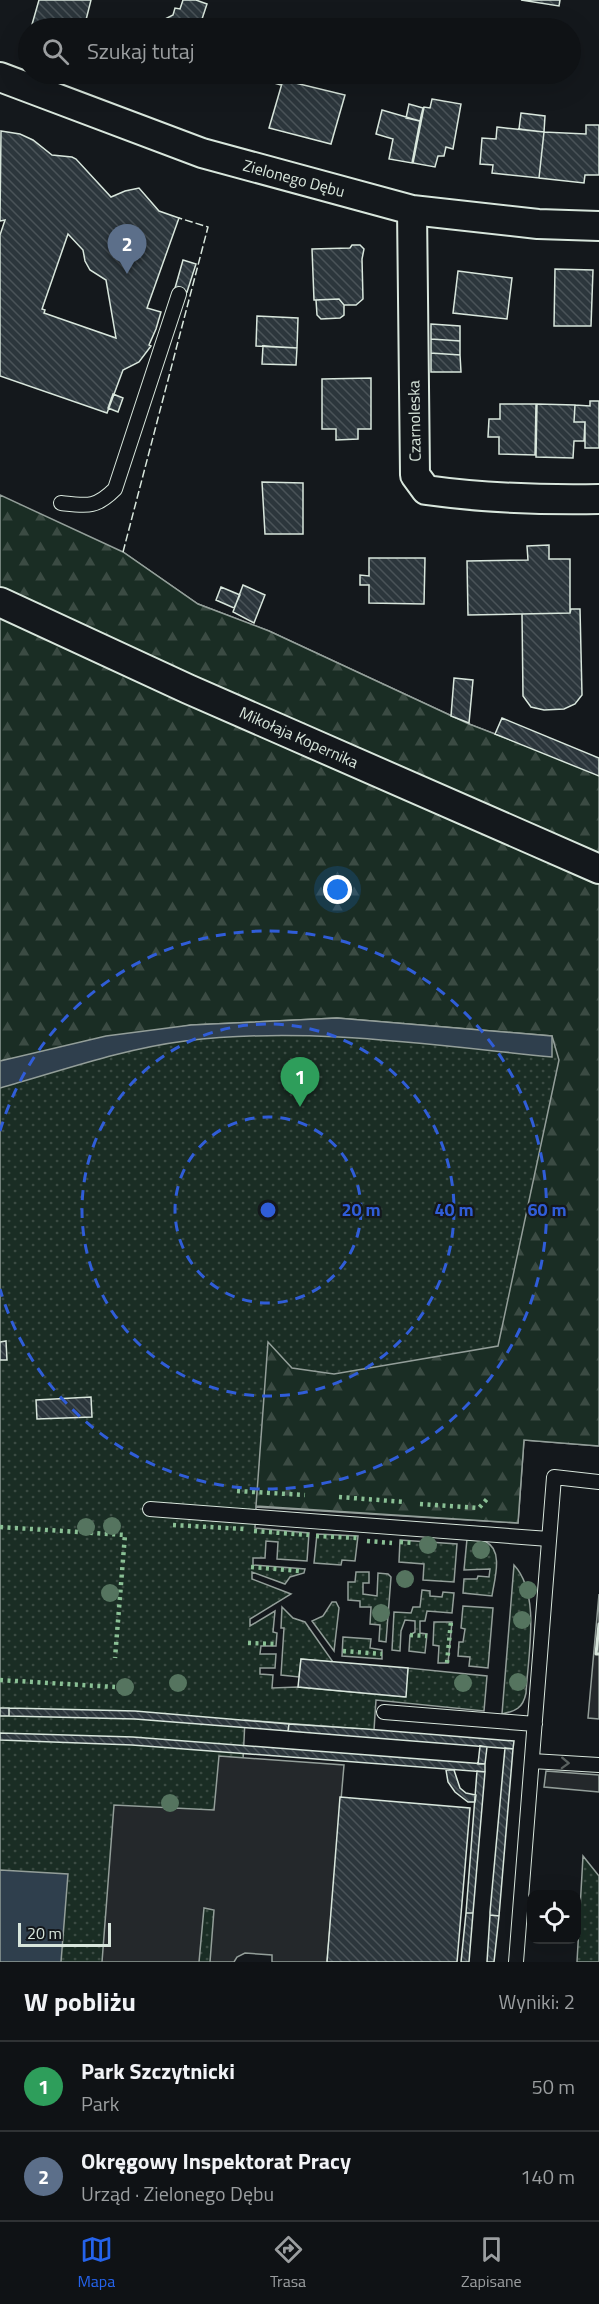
<!DOCTYPE html>
<html lang="pl">
<meta charset="utf-8">
<style>
:root{--surface:#0f1215;--page:#181b1e;--text:#f1f3f6;--muted:#9b9ea0;--line:#2f3234;--accent:#2563eb}
body{margin:0;font-family:"Titillium Web",sans-serif;background:var(--page);color:var(--text)}
.controls{position:absolute;right:18px;bottom:18px;display:grid;overflow:hidden;border-radius:12px;box-shadow:0 6px 24px #0002}
.controls button{width:54px;height:54px;display:grid;place-items:center;padding:0;border:0;border-bottom:2px solid var(--line);background:var(--surface);color:var(--text);font:30px sans-serif}
.scale{position:absolute;left:18px;bottom:15px;width:93px;box-sizing:border-box;padding-left:6px;border:3px solid #d8e6dc;border-top:0;font-size:16px;line-height:21px;white-space:nowrap;color:#d8e6dc;-webkit-text-stroke:4px #14181c;paint-order:stroke}
.you{position:absolute;left:338px;top:890px;width:21px;height:21px;margin:-15px;border:4px solid #fff;border-radius:50%;background:#1a73e8;box-shadow:0 0 0 9px #1a73e833}
.badge{display:grid;place-items:center;width:39px;height:39px;border-radius:50%;background:var(--accent);color:#fff;font-size:20px;font-weight:700}
.pin{position:absolute;translate:-50% -50px;filter:drop-shadow(0 2px 3px #0008)}
.pin::after{content:'';position:absolute;top:32px;width:21px;height:18px;background:inherit;clip-path:polygon(0 0,100% 0,50% 100%)}
.list{margin:0;padding:0;list-style:none}
h2{display:flex;justify-content:space-between;align-items:center;height:78px;margin:0;padding:0 24px;font-size:26px}
h2 small{font-size:20px;font-weight:400;color:var(--muted)}
.list li{display:grid;grid-template-columns:39px 1fr auto;gap:18px;align-items:center;box-sizing:border-box;height:90px;padding:0 24px;border-top:2px solid var(--line)}
.list b{display:block;font-size:22px;white-space:nowrap}
.list p{margin:0;font-size:20px;white-space:nowrap;color:var(--muted)}
.list em{font-size:20px;font-style:normal;color:var(--muted)}
.icon{flex:none;width:33px;height:33px;fill:none;stroke:currentColor;stroke-width:2;stroke-linecap:round;stroke-linejoin:round}
.map{position:relative;flex:none;width:599px;height:1962px;overflow:hidden}
.search{position:absolute;background:var(--surface);box-shadow:0 6px 24px #0002;left:18px;right:18px;top:18px;height:66px;display:flex;align-items:center;gap:15px;box-sizing:border-box;padding:0 21px;border-radius:33px;color:var(--muted);font-size:22px}
.sheet{height:258px;background:var(--surface)}
nav{display:flex;justify-content:space-around;align-items:center;box-sizing:border-box;height:84px;border-top:2px solid var(--line);background:var(--surface);font-size:16px;color:var(--muted)}
nav a{display:grid;justify-items:center;gap:3px}
nav .on{color:var(--accent)}
.map>svg:first-child{display:block}
.green{fill:url(#green-dots);stroke:#939e99;stroke-width:1.5}
.forest{fill:url(#forest-firs);stroke:#939e99;stroke-width:1.5}
.parking{fill:#24282b;stroke:#939e99;stroke-width:1.5}
.water{fill:#2f3f4d;stroke:#939e99;stroke-width:1.5}
.building{fill:url(#building-back-hatch);stroke:#d8e6dc;stroke-width:1.5;fill-rule:evenodd}
.lines{fill:none;stroke-linecap:round;stroke-linejoin:round}
.lane-casing{stroke:#d8e6dc;stroke-width:16}
.street-casing{stroke:#d8e6dc;stroke-width:32}
.lane{stroke:#14181c;stroke-width:14}
.street{stroke:#14181c;stroke-width:28}
.hedge{stroke:#8ac095;stroke-width:4.5;stroke-dasharray:3 4.5;stroke-linecap:butt}
.fence{stroke:#d8e6dc;stroke-width:1.5;stroke-dasharray:8 3;stroke-linecap:butt}
.wall{stroke:#d8e6dc;stroke-width:3}
.tree{fill:#55745f}
.oneway{stroke:#59605f}
.ring{fill:none;stroke:#305dd8;stroke-width:3;stroke-dasharray:10 8}
.labels{text-anchor:middle;stroke-width:4.5;stroke-linejoin:round;paint-order:stroke}
.street-label{font-size:16px;fill:#d8e6dc;stroke:#14181c}
.centre{fill:#305dd8;stroke:#14181c;stroke-width:3}
.ring-label{font-size:18px;text-anchor:middle;font-weight:bold;fill:#305dd8;stroke:#14181c;stroke-width:4.5;stroke-linejoin:round;paint-order:stroke}
</style>
<div class="map">
<svg width="599" height="1962" viewBox="0 0 599 1962">
<defs>
<pattern id="green-dots" width="8" height="8" patternUnits="userSpaceOnUse" patternTransform="scale(1.5)"><rect width="8" height="8" fill="#1a2d24"/><path d="M2 2h.1M6 6h.1" fill="none" stroke="#3b4b43" stroke-width="1.8" stroke-linecap="round"/></pattern>
<pattern id="forest-firs" width="22" height="20" patternUnits="userSpaceOnUse" patternTransform="scale(1.5)"><rect width="22" height="20" fill="#1a2d24"/><path d="M5 1l3.5 6h-7zM16 11l3.5 6h-7z" fill="#3b4b43"/></pattern>
<pattern id="building-back-hatch" width="6" height="6" patternUnits="userSpaceOnUse" patternTransform="scale(1.5)"><rect width="6" height="6" fill="#2c363c"/><path d="M-1 5l2 2M0 0l6 6M5-1l2 2" fill="none" stroke="#4a5358"/></pattern>
</defs>
<rect width="100%" height="100%" fill="#14181c"/>
<path class="green" d="M123,552L198,604L269,631L469,724L599,774V1446L524,1440L518,1523L256,1507L255,1528L309,1533L307,1561L277,1559L278,1542L266,1541L265,1558H253V1565L305,1569L304,1573L290,1577L285,1584L252,1572V1579L291,1594L250,1619V1626L275,1611L273,1632L277,1633L276,1646H261L260,1654H276L275,1668H260V1674L273,1675L272,1688L298,1687L405,1697L408,1668L487,1676L484,1711L376,1700L374,1730L245,1720L233,1962H0V632Z
M317,1534L358,1536L355,1561L342,1560L341,1565L314,1563Z
M467,1539C473,1540 481,1540 486,1542C504,1550 494,1581 492,1596L463,1593L464,1579H477L478,1576L489,1577L490,1569L464,1570Z
M400,1540L457,1544L454,1582L423,1580L424,1564L399,1562Z
M514,1565C541,1594 528,1655 526,1693C523,1708 516,1711 502,1714Z
M356,1572H369V1583H363V1594L377,1596L378,1573L388,1574L391,1577L386,1642L379,1641L380,1625L370,1624L371,1607H360V1601L348,1600V1582H355Z
M422,1590L430,1591V1596L442,1597L443,1592L454,1593L452,1613L427,1611L425,1621H420V1633L427,1634L425,1653L409,1651L410,1635L415,1632V1621L405,1620L401,1631L400,1651L392,1650L394,1612L411,1613L413,1607H420Z
M332,1602H336L339,1608L334,1651L312,1621L323,1616Z
M463,1606L493,1608L488,1668L469,1666L470,1657L458,1656L459,1642H463L465,1629L461,1628Z
M282,1607L293,1618L305,1622L333,1662L301,1659L299,1677L281,1675L284,1628H281Z
M434,1622H452L448,1663H438L439,1646L433,1645Z
M343,1637L371,1639L370,1648L382,1650V1659L342,1656Z
M583,1856L599,1876V1962H577Z"/>
<path class="forest" d="M0,495L123,552L198,604L269,631L469,724L599,774V1446L524,1440L518,1523L256,1506L268,1342L292,1368L334,1374L498,1346L559,1060L552,1036L337,1018L191,1025L0,1061Z"/>
<path class="parking" d="M599,1594V1719L588,1718Z
M219,1756L344,1765L327,1962H272V1955L245,1953L237,1957L234,1962H210L214,1910L204,1908L199,1962H102L114,1805L214,1810Z
M546,1771L599,1775V1792L544,1787Z"/>
<path class="water" d="M337,1018L552,1036V1057C431,1045 307,1026 185,1041C122,1049 61,1071 0,1088V1061L106,1036L191,1025Z
M0,1870L68,1874L61,1962H0Z"/>
<path class="building" d="M39,0H91L84,28H31Z
M183,0H196L207,4L202,19L233,28H162L165,19L173,15L175,8L180,9Z
M521,0H560L559,6Z
M260,74H285L281,85L258,78Z
M283,80L345,95L331,144L269,128Z
M432,99L461,104L453,149L446,147L444,156H438L435,167L413,163L424,107L430,108Z
M409,104L423,108L420,121L406,118Z
M382,110L420,121L412,163L389,159L393,139L376,134Z
M521,113L545,116L544,132L519,129Z
M586,125H599V175H585L584,183L539,178L544,132L586,134Z
M497,127L544,132L539,178L492,173L493,165L480,164L482,138L496,139Z
M1,131L20,134L33,140L52,155L72,157L76,159L111,197L125,191L139,188L159,211L179,218L147,308L161,312L156,329L149,345L151,346L139,362L123,370L107,413L0,376V235L5,220L0,221ZM68,234L83,250L85,261L90,270L106,280L116,338L44,313L45,310L42,309Z
M352,245H360L364,249L362,259L363,299L356,305H344L339,299L314,300L312,249L350,248Z
M183,260L196,264L187,292L175,288Z
M555,269L593,270L591,326H554Z
M458,271L512,278L507,319L453,313Z
M339,299L344,305V315L340,318L321,319L317,315L316,300Z
M257,316L298,318L297,348L256,346Z
M431,324L460,326V341L431,339Z
M431,339L460,341V355L431,353Z
M263,346L297,348L296,365L262,364Z
M431,353L460,355L461,372H431Z
M371,378V429H358V439L336,440V429H322V379Z
M113,394L123,398L118,412L108,408Z
M590,401H599V448H585V422H574L575,405L590,406Z
M500,404H536L535,455L499,454V437H488L489,419H500Z
M537,404L575,405L574,422H585L584,441H574L573,458L536,457Z
M262,482L303,483V534H265Z
M549,545V559H570V613L468,615L467,561L528,560L527,546Z
M369,558H425L424,604L369,603V585H360V575L369,576Z
M243,585L265,595L254,623L233,612Z
M221,587L240,595L234,608L216,600Z
M571,609H580L582,695L575,704L564,709L544,710L531,707L523,696L522,614L570,613Z
M454,678L473,680L469,723L451,716Z
M502,718L599,758V776L495,734Z
M6,1341L7,1360H0V1342Z
M91,1397L92,1417L37,1419L36,1400Z
M301,1659L408,1668L406,1697L298,1687Z
M0,1708H9V1716H0Z
M9,1708L135,1711L289,1724L288,1731L135,1719L9,1716Z
M289,1724L366,1729L514,1741L513,1749L300,1732L288,1731Z
M0,1733L133,1737L485,1764V1772L132,1745L0,1740Z
M480,1746L487,1747L485,1764H478Z
M505,1748L513,1749L499,1916L490,1915V1912Z
M446,1770H454L460,1788L466,1793L476,1795L475,1802H468L455,1792L448,1782Z
M477,1771L485,1772L473,1913H466Z
M340,1797L470,1808L457,1962H327Z
M466,1913H473L469,1962H461Z
M490,1915L499,1916L494,1962H487Z"/>
<g class="lines">
<g class="lane-casing">
<path id="lane" d="M61,503C88,506 96,508 115,489L179,294
M150,1509L549,1539
M384,1712L535,1724
M532,1761L599,1765
M516,1962L554,1477L599,1482"/>
</g>
<g class="street-casing">
<path id="street" d="M0,77L202,153L412,210L538,224L599,226
M412,210L415,475L426,490C483,498 541,500 599,499
M0,602L188,689L599,869"/>
</g>
<use href="#lane" class="lane"/>
<use href="#street" class="street"/>
<path class="hedge" d="M237,1491L305,1495
M339,1497L405,1502
M420,1504L479,1508L487,1499
M173,1525L244,1529
M0,1527L125,1535L115,1658
M254,1531L309,1535
M316,1536L357,1538
M367,1541L392,1543
M400,1542L414,1543
M251,1567L300,1571
M410,1635L427,1636
M248,1643L276,1644
M343,1651L382,1654
M447,1663L451,1621
M0,1680L115,1687"/>
<path class="fence" d="M123,552L208,227L179,218"/>
<path class="wall" d="M599,1624L596,1654H599"/>
</g>
<g class="tree">
<circle cx="112" cy="1526" r="9"/>
<circle cx="86" cy="1527" r="9"/>
<circle cx="428" cy="1545" r="9"/>
<circle cx="481" cy="1550" r="9"/>
<circle cx="405" cy="1579" r="9"/>
<circle cx="528" cy="1590" r="9"/>
<circle cx="110" cy="1593" r="9"/>
<circle cx="381" cy="1613" r="9"/>
<circle cx="522" cy="1620" r="9"/>
<circle cx="518" cy="1682" r="9"/>
<circle cx="178" cy="1683" r="9"/>
<circle cx="463" cy="1683" r="9"/>
<circle cx="125" cy="1687" r="9"/>
<circle cx="170" cy="1803" r="9"/>
</g>
<defs><path id="oneway-chevron" d="M-2-3.5L2.5 0L-2 3.5" fill="none" stroke-width="1.6" stroke-linecap="round" stroke-linejoin="round" transform="scale(1.5)"/></defs>
<use class="oneway" href="#oneway-chevron" transform="translate(565 1763) rotate(2)"/>
<g class="ring">
<circle cx="268" cy="1210" r="93"/>
<circle cx="268" cy="1210" r="186"/>
<path d="M0 1131A279 279 0 1 1 0 1289"/>
</g>
<g class="labels">
<g class="street-label">
<text transform="translate(294 178) rotate(15)" y="6">Zielonego Dębu</text>
<text transform="translate(414 421) rotate(-91)" y="6">Czarnoleska</text>
<text transform="translate(299 737) rotate(24)" y="6">Mikołaja Kopernika</text>
</g>
</g>
<circle cx="268" cy="1210" r="9" class="centre"/>
<g class="ring-label">
<text x="361" y="1216">20 m</text>
<text x="454" y="1216">40 m</text>
<text x="547" y="1216">60 m</text>
</g>
</svg>
<div class="controls">
<button><svg class="icon" aria-label="locate" viewBox="0 0 24 24"><circle cx="12" cy="12" r="6"/><path d="M12 2v4M12 18v4M2 12h4M18 12h4"/></svg></button>
</div>
<div class="scale">20 m</div>
<div class="you"></div>
<div class="pin badge" style="left:300px;top:1107px;background:#2e9e5b">1</div>
<div class="pin badge" style="left:127px;top:274px;background:#5c6f8a">2</div>
<div class="search"><svg class="icon" aria-label="search" viewBox="0 0 24 24"><circle cx="10" cy="10" r="6"/><path d="M15 15l6 6"/></svg>Szukaj tutaj</div>
</div>
<section class="sheet">
<h2>W pobliżu<small>Wyniki: 2</small></h2>
<ul class="list">
<li><span class="badge" style="background:#2e9e5b">1</span><div><b>Park Szczytnicki</b><p>Park</p></div><em>50 m</em></li>
<li><span class="badge" style="background:#5c6f8a">2</span><div><b>Okręgowy Inspektorat Pracy</b><p>Urząd · Zielonego Dębu</p></div><em>140 m</em></li>
</ul>
</section>
<nav>
<a class="on"><svg class="icon" aria-label="map" viewBox="0 0 24 24"><path d="M3 6l6-2 6 2 6-2v14l-6 2-6-2-6 2zM9 4v14M15 6v14"/></svg>Mapa</a>
<a><svg class="icon" aria-label="directions" viewBox="0 0 24 24"><path d="M12 3l9 9-9 9-9-9zM9 14v-3h6M13 9l2 2-2 2"/></svg>Trasa</a>
<a><svg class="icon" aria-label="saved" viewBox="0 0 24 24"><path d="M7 4h10v16l-5-4-5 4z"/></svg>Zapisane</a>
</nav>
